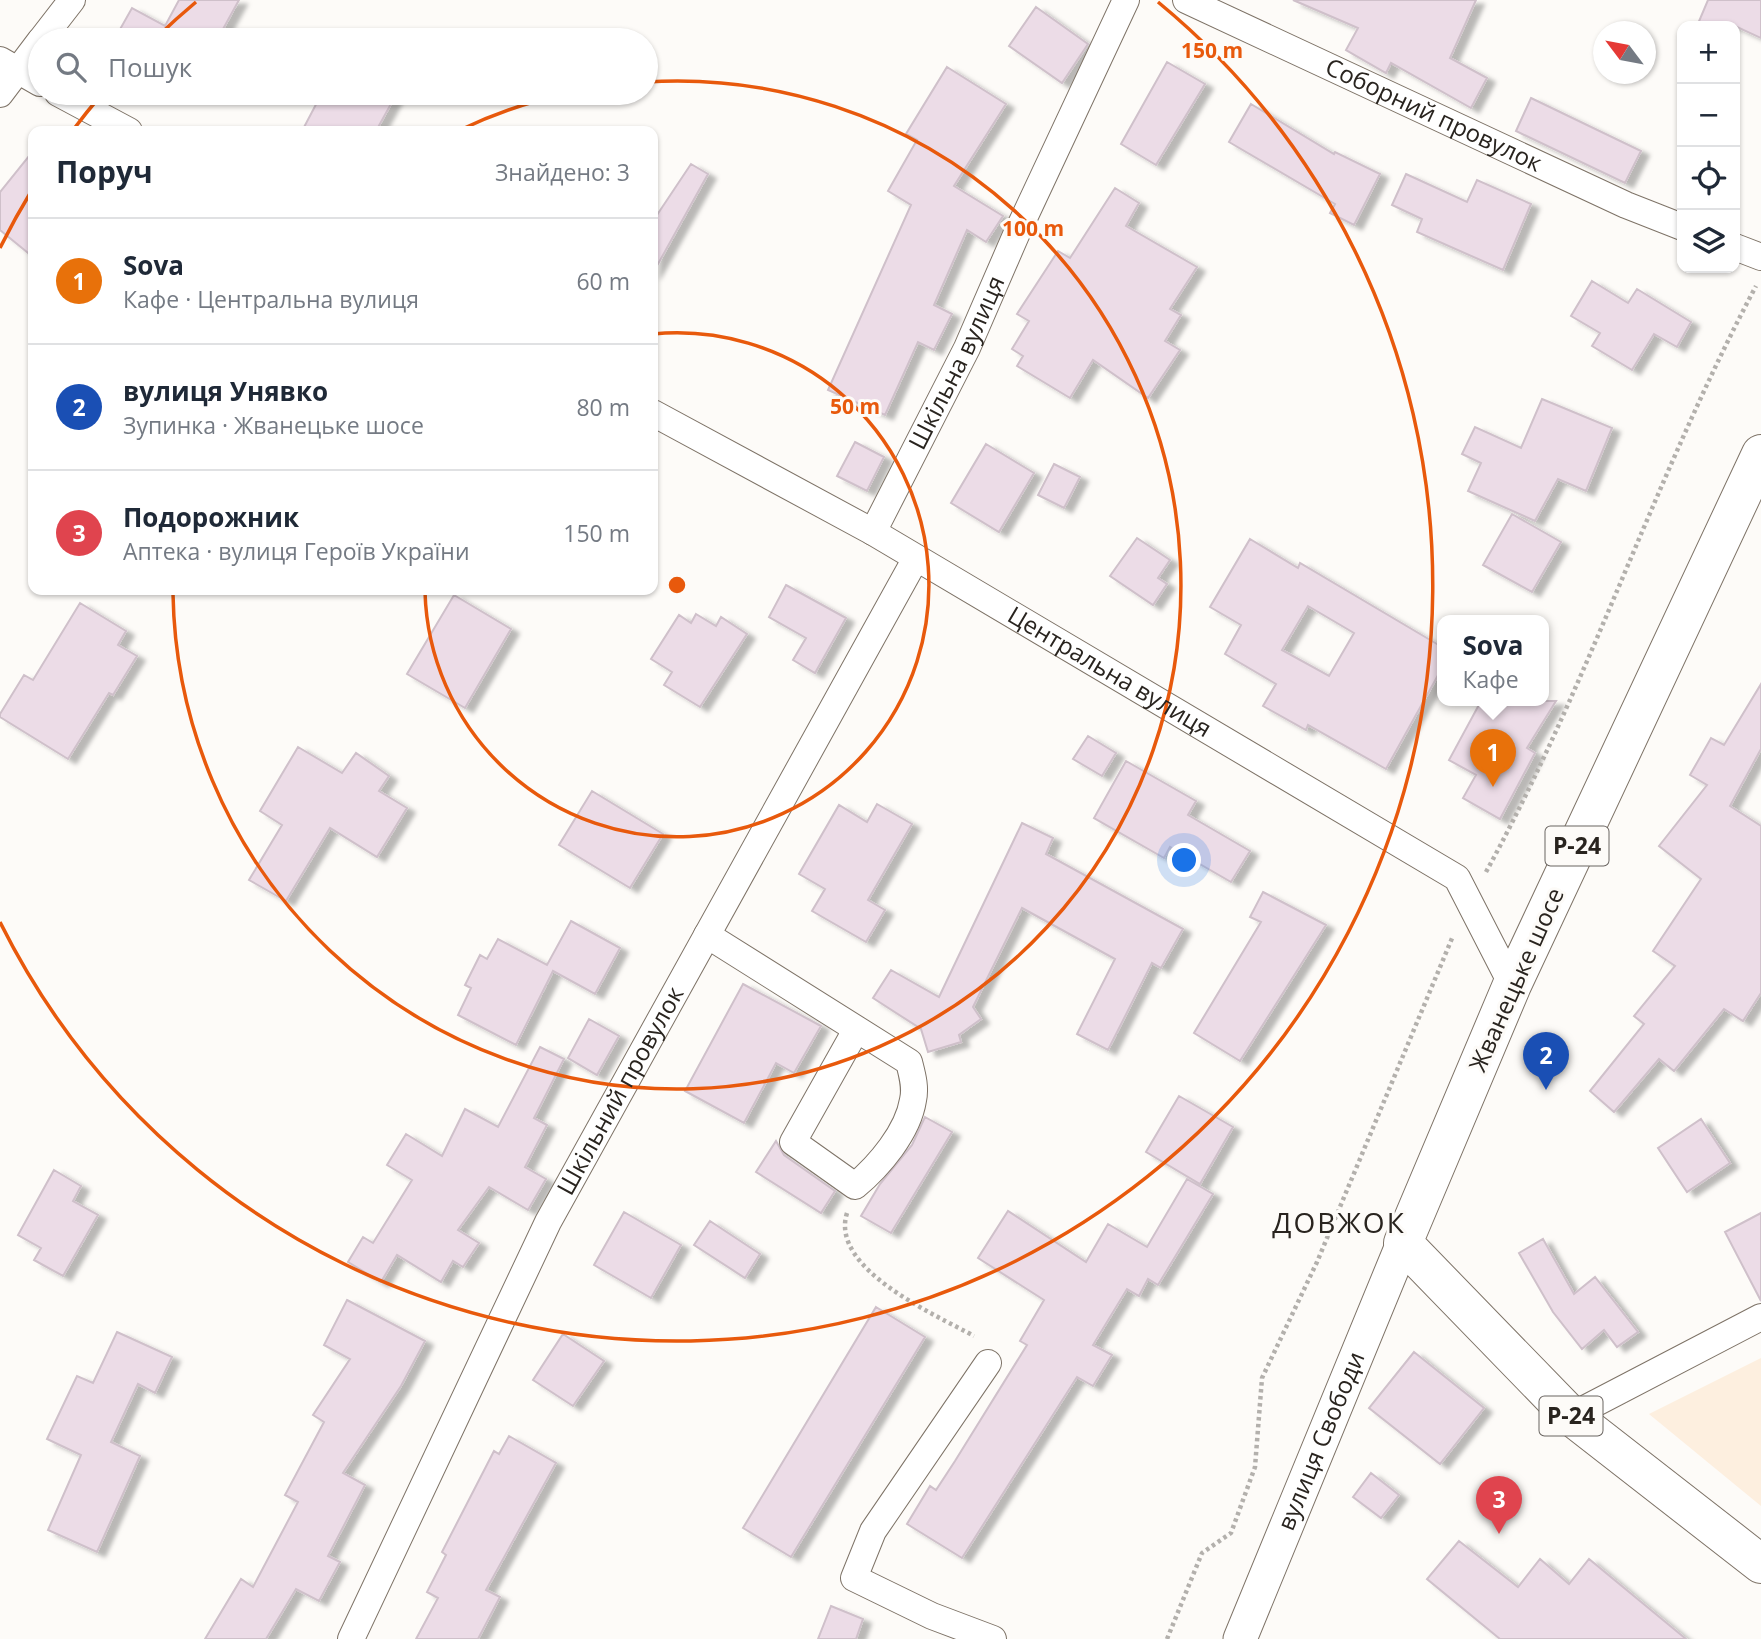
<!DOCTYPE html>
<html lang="uk">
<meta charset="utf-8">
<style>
:root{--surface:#fff;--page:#f6f6f7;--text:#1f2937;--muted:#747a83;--line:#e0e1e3;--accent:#b72d03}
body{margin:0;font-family:"Open Sans",sans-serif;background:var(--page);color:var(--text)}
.controls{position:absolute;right:21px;top:21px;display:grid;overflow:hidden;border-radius:14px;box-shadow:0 2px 5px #0004}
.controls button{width:63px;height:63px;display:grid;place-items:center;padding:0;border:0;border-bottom:2px solid var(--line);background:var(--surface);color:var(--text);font:35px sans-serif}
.compass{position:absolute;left:1593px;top:21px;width:63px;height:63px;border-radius:50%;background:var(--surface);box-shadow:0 2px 5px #0004;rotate:302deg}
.you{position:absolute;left:1185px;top:861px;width:24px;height:24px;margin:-18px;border:5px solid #fff;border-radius:50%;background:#1a73e8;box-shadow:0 0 0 10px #1a73e833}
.badge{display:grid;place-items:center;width:46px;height:46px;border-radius:50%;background:var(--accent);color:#fff;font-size:23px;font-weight:700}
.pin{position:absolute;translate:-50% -58px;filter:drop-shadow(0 2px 4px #0008)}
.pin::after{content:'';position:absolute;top:37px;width:24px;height:21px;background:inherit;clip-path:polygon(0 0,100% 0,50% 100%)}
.popup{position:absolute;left:1437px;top:615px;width:112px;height:91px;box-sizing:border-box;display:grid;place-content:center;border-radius:14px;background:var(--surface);filter:drop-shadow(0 2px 5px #0005);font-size:23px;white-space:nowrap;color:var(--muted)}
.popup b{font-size:26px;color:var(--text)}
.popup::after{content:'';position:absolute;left:50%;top:100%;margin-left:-14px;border:14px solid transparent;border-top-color:var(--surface)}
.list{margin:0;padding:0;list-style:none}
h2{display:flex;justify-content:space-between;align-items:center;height:91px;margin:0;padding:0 28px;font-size:30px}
h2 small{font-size:23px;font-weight:400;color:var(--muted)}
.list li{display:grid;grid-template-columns:46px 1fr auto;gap:21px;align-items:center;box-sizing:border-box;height:126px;padding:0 28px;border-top:2px solid var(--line)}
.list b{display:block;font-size:26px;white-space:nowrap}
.list p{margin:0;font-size:23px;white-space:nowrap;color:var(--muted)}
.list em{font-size:23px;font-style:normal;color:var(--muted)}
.icon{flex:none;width:38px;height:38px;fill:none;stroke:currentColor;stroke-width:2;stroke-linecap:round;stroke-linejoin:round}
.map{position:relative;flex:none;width:1761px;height:1639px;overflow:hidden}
.search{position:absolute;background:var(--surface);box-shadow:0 2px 5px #0004;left:28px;top:28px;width:630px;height:77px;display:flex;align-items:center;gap:18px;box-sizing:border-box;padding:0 24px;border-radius:38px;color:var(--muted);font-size:26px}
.panel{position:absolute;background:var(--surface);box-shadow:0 2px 5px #0004;left:28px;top:126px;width:630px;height:469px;border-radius:14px}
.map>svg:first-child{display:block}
.built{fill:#fdefdf}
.building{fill:#ecdce7;stroke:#cfc0ca;stroke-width:2;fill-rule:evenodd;filter:url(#shadow)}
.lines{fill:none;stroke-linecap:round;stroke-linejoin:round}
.minor-casing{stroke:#7e7367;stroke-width:28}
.tertiary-casing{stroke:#7e7367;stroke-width:35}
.primary-casing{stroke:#7e7367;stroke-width:40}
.path{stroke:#b3b0ac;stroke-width:4.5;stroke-dasharray:3.5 3.5;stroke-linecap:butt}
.minor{stroke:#fff;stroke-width:26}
.tertiary{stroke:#fff;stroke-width:33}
.primary{stroke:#fff;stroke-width:38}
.ring{fill:none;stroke:#e8590c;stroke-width:3.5}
.labels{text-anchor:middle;stroke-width:6;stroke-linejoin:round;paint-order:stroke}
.shield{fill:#fdfbf8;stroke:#696460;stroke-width:2}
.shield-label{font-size:23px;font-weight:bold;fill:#29241f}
.street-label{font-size:24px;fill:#29241f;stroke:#fdfbf8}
.quarter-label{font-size:28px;letter-spacing:2px;fill:#29241f;stroke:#fdfbf8}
.centre{fill:#e8590c;stroke:#fdfbf8;stroke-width:3.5}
.ring-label{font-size:21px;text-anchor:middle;font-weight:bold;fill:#e8590c;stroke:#fdfbf8;stroke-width:6;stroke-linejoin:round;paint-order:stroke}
</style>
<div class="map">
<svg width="1761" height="1639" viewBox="0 0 1761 1639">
<defs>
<filter id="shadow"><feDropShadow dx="8" dy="4.5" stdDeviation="2" flood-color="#0004"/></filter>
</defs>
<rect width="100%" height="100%" fill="#fdfbf8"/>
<path class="built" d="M1761,1358V1506L1649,1414Z"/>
<path class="building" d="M179,0H239L217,40H114L132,8L165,26Z
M1293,0H1476L1450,58L1487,78L1471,108L1391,63L1386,73L1346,50L1358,28Z
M1708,0H1761V38L1735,26H1697Z
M1036,7L1088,44L1062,83L1009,46Z
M1167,62L1205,84L1156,165L1121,144Z
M947,67L1006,104L954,186L1003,216L986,242L967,230L934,305L952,314L934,350L918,342L885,415L828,390L911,205L888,191L917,140L906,134Z
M322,93H397L376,131H302Z
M1531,98L1641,151L1625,183L1516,131Z
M1251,104L1334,154L1335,152L1380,174L1354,225L1330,213L1335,204L1229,142Z
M33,151V257L0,230V192Z
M691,164L708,174L653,273V221Z
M1406,174L1467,202L1477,180L1531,204L1503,270L1417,232L1422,219L1392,205Z
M1115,188L1139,203L1126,226L1197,267L1170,309L1181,315L1165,341L1180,350L1148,398L1093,360L1070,398L1017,366L1023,356L1012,349L1029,321L1017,314L1058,251L1070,258Z
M1592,281L1628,303L1637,289L1691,322L1677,347L1654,334L1632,370L1592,346L1600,333L1571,316Z
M1542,399L1612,428L1586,491L1558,479L1535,521L1468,491L1481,463L1462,454L1475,427L1521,448Z
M855,442L884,457L867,491L837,476Z
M986,444L1034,473L999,532L951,503Z
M1054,464L1080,477L1064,508L1038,495Z
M1512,514L1561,542L1532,592L1483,565Z
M1137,538L1170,560L1158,578L1167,584L1153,605L1110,576Z
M1250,539L1298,568L1300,563L1442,647V668L1386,769L1308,725L1306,730L1263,706L1276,684L1225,654L1241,625L1210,607ZM1308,606L1354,633L1329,676L1282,650Z
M786,585L846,618L815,673L793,660L806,638L769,617Z
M454,595L511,629L465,708L407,674Z
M80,603L126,631L118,645L137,656L113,695L109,693L68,759L0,717V714L24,675L33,680Z
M696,614L716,626L721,617L747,634L700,707L664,685L672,672L651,659L679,615L691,623Z
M1761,684V749L1730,806L1761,826V993L1743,1021L1724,1009L1674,1071L1659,1059L1614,1112L1590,1091L1644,1024L1634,1016L1675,966L1653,951L1701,879L1659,846L1707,785L1690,775L1711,738L1724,745Z
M1481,701H1556L1527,748L1535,753L1500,819L1463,798L1476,775L1449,760Z
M1088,736L1116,753L1102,776L1073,759Z
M298,747L342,773L356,753L389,776L379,791L407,808L377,857L330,828L286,901L249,880L282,825L260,811Z
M1126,761L1196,801L1188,815L1250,851L1231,882L1170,847L1164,858L1094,818Z
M592,791L663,834L630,888L559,845Z
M877,804L912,824L868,900L885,910L866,942L812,911L825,889L799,874L839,805L867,822Z
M1022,823L1053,838L1046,854L1183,929L1161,968L1152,963L1108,1050L1077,1034L1115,959L1022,908L973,1007L981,1019L959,1035L961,1042L928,1052L921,1029L873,998L891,970L939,997Z
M1263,892L1326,925L1240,1061L1194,1033L1261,922L1250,917Z
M571,921L620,948L595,994L553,971L516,1045L458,1015L471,988L465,985L480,955L487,959L498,939L547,965Z
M743,984L821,1026L794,1073L776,1063L744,1123L685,1091Z
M589,1019L619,1036L597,1075L568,1058Z
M540,1047L564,1059L534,1118L547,1125L525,1167L546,1179L528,1210L489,1187L458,1230L479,1243L463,1267L453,1261L441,1282L397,1255L381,1282L348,1262L363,1237L373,1243L412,1180L387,1165L406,1134L442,1156L465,1109L498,1127Z
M1179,1096L1233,1127L1200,1184L1146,1152Z
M925,1117L952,1132L891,1233L861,1216L880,1184L912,1145Z
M1701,1119L1730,1163L1687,1192L1658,1148Z
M776,1141L784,1155L835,1191L821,1213L756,1172Z
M54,1170L81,1186L73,1201L98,1215L63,1276L34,1260L41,1248L18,1235Z
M1187,1179L1213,1194L1158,1285L1148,1279L1139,1296L1127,1289L1093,1345L1112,1355L1093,1386L1077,1377L962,1558L907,1524L930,1486L936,1490L955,1461L1027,1345L1020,1341L1044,1300L978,1258L1008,1211L1086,1262L1108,1224L1147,1247Z
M624,1212L681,1245L651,1298L594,1265Z
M1761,1213V1301L1725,1232Z
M710,1221L760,1254L745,1278L694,1245Z
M1543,1239L1574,1294L1595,1277L1638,1332L1617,1347L1604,1330L1582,1349L1553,1312L1519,1253Z
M347,1300L425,1341L401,1386L343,1473L365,1485L328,1556L340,1562L319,1601L296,1589L266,1639H205L241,1579L253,1587L298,1502L285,1495L324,1422L313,1415L350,1359L324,1345Z
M876,1307L925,1337L791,1557L743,1528Z
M117,1332L172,1357L155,1393L138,1384L111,1442L140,1456L97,1552L48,1530L81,1455L47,1439L77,1376L93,1383Z
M563,1334L604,1361L573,1406L533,1380Z
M1414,1352L1484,1408L1440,1464L1369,1408Z
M509,1436L556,1463L486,1590L500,1597L478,1639H416L438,1598L427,1592L446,1555L442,1552L494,1451L499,1454Z
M1371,1473L1399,1495L1381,1518L1353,1497Z
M1459,1541L1518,1587L1540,1559L1569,1584L1589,1559L1686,1639H1500L1427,1579Z
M831,1606L863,1619L856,1639H818Z"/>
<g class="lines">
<g class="minor-casing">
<g id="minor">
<path id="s1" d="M1186,0L1626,205L1682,227"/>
<path d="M41,40L72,0"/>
<path d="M0,60L40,83"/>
<path d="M58,93L129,131"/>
<path d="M0,94L40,41"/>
<path d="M1735,247L1761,257"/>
<path id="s2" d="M653,413L873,532L1457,878L1512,985"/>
<path id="s3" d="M873,532L967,348L1016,235L1126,0"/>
<path d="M707,935L909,1062C912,1074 916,1087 913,1100C908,1132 879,1166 855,1186L793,1142L856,1030"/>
<path d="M988,1363L873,1531L854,1578L932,1616L993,1639"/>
<path d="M1571,1416L1761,1317"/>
<path id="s4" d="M351,1639L548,1222L916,558"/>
</g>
</g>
<g class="tertiary-casing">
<g id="tertiary">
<path id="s5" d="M1240,1639L1403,1243"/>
</g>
</g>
<g class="primary-casing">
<path id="primary" d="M1761,454L1512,985L1403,1243L1571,1416L1761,1564"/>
</g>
<path class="path" d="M1486,872C1589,684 1655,476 1756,286
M847,1213C829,1269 936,1315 974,1336
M1167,1639L1202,1553L1231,1533L1255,1467L1262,1378L1317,1262L1453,936"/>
<use href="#minor" class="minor"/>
<use href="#tertiary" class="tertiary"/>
<use href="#primary" class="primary"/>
</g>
<g class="ring">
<path d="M653 334A252 252 0 1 1 425 592"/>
<path d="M460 130A504 504 0 0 1 568 93M646 82A504 504 0 1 1 173 594"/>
<path d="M0 248A756 756 0 0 1 32 190M73 130A756 756 0 0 1 102 94M157 37A756 756 0 0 1 196 2M1158 2A756 756 0 1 1 0 922"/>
</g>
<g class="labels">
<g class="shield">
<rect x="1545.5" y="826.5" width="63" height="39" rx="5"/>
<rect x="1539.5" y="1396.5" width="63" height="39" rx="5"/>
</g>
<g class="shield-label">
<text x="1577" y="854">Р-24</text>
<text x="1571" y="1424">Р-24</text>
</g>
<g class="street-label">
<text dy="8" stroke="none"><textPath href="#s1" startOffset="273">Соборний провулок</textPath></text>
<text dy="8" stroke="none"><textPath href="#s3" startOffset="189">Шкільна вулиця</textPath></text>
<text dy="8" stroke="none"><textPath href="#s2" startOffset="525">Центральна вулиця</textPath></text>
<text transform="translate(1517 980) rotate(-66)" y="8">Жванецьке шосе</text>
<text dy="8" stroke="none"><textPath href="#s4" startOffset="611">Шкільний провулок</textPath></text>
<text dy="8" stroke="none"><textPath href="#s5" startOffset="214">вулиця Свободи</textPath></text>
</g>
<g class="quarter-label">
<text x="1339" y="1233">ДОВЖОК</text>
</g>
</g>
<circle cx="677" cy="585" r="10" class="centre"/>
<g class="ring-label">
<text x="1212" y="58">150 m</text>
<text x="1033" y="236">100 m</text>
<text x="855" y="414">50 m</text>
</g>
</svg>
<div class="controls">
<button>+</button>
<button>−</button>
<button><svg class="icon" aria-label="locate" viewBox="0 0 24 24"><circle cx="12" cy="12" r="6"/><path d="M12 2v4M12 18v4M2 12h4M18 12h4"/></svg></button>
<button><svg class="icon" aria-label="layers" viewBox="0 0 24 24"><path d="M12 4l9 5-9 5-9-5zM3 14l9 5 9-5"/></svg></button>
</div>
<svg class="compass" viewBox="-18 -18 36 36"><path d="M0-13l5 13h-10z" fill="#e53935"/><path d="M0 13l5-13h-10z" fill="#747a83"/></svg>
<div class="you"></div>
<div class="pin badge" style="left:1493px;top:787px;background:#e8710a">1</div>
<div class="popup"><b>Sova</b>Кафе</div>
<div class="pin badge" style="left:1546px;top:1090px;background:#1a4fb4">2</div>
<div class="pin badge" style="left:1499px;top:1534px;background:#e0444e">3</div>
<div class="search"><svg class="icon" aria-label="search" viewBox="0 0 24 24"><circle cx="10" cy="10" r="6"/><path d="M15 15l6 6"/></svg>Пошук</div>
<section class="panel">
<h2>Поруч<small>Знайдено: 3</small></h2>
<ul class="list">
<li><span class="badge" style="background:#e8710a">1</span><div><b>Sova</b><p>Кафе · Центральна вулиця</p></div><em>60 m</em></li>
<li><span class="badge" style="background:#1a4fb4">2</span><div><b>вулиця Унявко</b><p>Зупинка · Жванецьке шосе</p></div><em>80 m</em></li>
<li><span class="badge" style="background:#e0444e">3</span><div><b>Подорожник</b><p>Аптека · вулиця Героїв України</p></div><em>150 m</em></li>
</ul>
</section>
</div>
